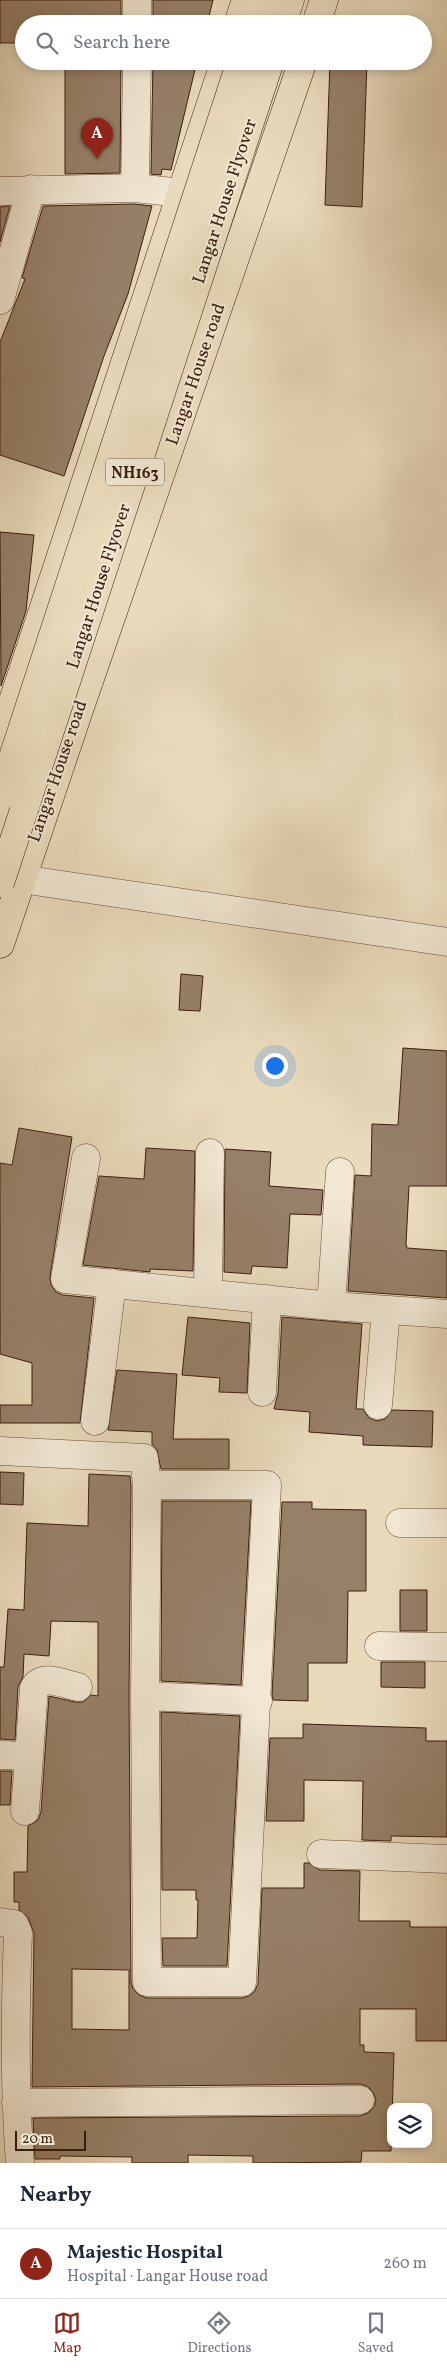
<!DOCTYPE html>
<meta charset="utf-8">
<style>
:root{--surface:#fff;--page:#f2f2f3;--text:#1f2937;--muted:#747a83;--line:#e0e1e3;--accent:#8f2418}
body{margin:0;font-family:Vollkorn,serif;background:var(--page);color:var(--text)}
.controls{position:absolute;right:15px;bottom:15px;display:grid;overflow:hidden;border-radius:10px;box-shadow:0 2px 8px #0003}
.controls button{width:45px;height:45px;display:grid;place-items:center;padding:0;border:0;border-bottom:1px solid var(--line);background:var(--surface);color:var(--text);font:25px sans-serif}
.scale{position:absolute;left:15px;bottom:12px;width:71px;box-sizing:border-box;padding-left:5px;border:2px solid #3d1e0d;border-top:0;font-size:14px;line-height:18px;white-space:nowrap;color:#3d1e0d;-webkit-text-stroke:4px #f1e7d3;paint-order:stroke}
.you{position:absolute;left:274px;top:1065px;width:18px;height:18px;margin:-12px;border:4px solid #fff;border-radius:50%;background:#1a73e8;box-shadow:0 0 0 8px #1a73e833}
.badge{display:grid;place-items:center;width:32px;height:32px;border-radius:50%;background:var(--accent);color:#fff;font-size:16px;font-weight:700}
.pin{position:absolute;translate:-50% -41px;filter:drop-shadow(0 1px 2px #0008)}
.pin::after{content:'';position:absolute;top:26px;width:18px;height:15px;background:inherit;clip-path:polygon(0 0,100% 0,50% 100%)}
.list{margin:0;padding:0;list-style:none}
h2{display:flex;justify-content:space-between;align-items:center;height:65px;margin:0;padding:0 20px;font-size:21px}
h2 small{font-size:16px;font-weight:400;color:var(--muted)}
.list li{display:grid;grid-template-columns:32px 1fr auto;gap:15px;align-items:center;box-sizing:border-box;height:70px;padding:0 20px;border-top:1px solid var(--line)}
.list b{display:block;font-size:19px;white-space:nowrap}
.list p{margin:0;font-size:16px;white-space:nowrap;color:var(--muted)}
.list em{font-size:16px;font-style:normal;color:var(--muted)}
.icon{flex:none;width:28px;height:28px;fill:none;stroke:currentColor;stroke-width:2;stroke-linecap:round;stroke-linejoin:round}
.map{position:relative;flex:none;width:447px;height:2163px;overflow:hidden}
.search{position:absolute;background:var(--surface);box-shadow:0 2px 8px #0003;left:15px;right:15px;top:15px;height:55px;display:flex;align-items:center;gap:12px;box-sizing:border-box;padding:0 18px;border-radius:28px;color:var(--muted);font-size:19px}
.sheet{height:135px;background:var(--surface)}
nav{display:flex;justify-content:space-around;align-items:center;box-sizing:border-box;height:70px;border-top:1px solid var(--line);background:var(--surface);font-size:14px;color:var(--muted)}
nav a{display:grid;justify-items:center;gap:2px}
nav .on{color:var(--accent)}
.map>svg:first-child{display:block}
.building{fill:#968068;stroke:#3d1e0d;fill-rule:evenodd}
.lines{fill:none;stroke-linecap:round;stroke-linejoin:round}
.minor-casing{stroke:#684d39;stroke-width:29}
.tertiary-casing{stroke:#684d39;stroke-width:29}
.primary-casing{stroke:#3d1e0d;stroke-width:29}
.trunk-casing{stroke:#3d1e0d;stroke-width:29}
.minor{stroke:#f1e7d3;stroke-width:28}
.tertiary{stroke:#f1e7d3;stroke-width:28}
.primary{stroke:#e9dabc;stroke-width:28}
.trunk{stroke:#e9dabc;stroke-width:28}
.trunk-bridge-casing{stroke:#3d1e0d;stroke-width:29;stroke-linecap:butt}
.trunk-bridge{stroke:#e9dabc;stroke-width:28}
.labels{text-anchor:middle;stroke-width:4;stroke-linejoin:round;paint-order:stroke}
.shield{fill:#f1e7d3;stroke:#735a48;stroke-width:1}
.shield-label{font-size:16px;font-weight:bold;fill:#3d1e0d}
.street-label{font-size:18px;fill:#3d1e0d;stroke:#f1e7d3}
</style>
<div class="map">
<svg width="447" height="2163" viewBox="0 0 447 2163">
<rect width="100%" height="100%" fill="#e9dabc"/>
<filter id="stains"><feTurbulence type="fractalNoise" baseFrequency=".004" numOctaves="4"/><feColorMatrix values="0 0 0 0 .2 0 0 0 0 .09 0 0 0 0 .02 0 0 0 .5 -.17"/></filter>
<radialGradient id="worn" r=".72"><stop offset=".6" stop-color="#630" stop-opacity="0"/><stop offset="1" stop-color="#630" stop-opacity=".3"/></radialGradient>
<path class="building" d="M0,0H121V24H24V43H0Z
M153,0H213L207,24H153Z
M65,61H121L120,173L65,174Z
M153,61H197L171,170L162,169L161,175L151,174Z
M330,61H367L362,207L325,205Z
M134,204L152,206L128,294L104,356L64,476L0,455V342L25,279L22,278L43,206Z
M10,206L0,242V207Z
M0,532L34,535L26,611L1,686Z
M181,974L203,976L200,1011L179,1010Z
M403,1048L447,1051V1186H409L406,1244L407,1248L447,1251V1298L348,1291L355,1175L371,1176L372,1124L398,1125Z
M19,1128L72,1137L50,1277L51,1285L56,1292L63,1295L94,1298L80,1423H0V1405H32V1363L0,1354V1163L12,1165Z
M146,1148L195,1151L193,1271L150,1269V1272L83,1265L99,1176L144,1179Z
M225,1149L271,1152L269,1186L323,1190L321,1215L290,1214L287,1268L252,1266L251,1274L224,1272Z
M188,1317L250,1323L247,1393L219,1392L220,1378L182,1375Z
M282,1317L362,1324L356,1409H363L369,1418L377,1421L385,1419L392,1410L433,1411L432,1447L363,1445V1436L309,1432L310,1412L274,1409L278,1393Z
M117,1370L177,1374L173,1439H229V1469H161L157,1450L152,1444V1432L108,1430Z
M0,1472L24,1473L23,1505L0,1504Z
M89,1474L130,1476L131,1486L129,1696L131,1982L133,1989L139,1995L147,1998H242L249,1996L255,1991L258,1983L262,1888H304V1863H309L320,1870L360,1871L359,1921H410V1927H447V2041H416V2009H360V2045H364V2052L394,2053L391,2151H362L361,2162L253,2163V2156L188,2155V2163H132V2157L60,2156V2159H35L33,2118L360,2116L368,2113L374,2107L376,2100L373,2092L367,2086L360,2084L32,2087L34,1933L28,1917L19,1910V1902H14V1872H27L28,1826L38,1820L41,1812L49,1696L75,1702H83L91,1695L98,1696V1622L51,1621L49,1656L24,1654L23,1677L18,1687L15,1740L0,1739V1667H4L8,1609L24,1610L27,1523L88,1526ZM72,1969L129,1970V2030L72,2029Z
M162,1501H251L241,1685L161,1681Z
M282,1502H312V1509L366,1510V1591H348L347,1663H308V1701L273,1700L272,1695Z
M400,1590H427V1631H400Z
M381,1662H425V1688L381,1687Z
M161,1712L240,1716L227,1966H163L162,1938H197L198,1900H196V1890H162Z
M303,1724L426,1728V1741H447V1837L391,1836V1841L362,1840L363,1781L304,1780V1821H266L270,1738H303Z
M0,1771H12L10,1805H0Z"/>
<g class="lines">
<g class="minor-casing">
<path id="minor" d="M137,24V0
M135,188L137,61
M0,191L135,188L182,193
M0,300L31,189
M86,1158L65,1279L331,1306L447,1314
M208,1293L210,1153
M331,1306L340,1172
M262,1392L267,1299
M378,1405L386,1310
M95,1421L112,1283
M0,1451L144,1458L147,1485H267L242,1982H147L145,1696L147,1485
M400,1523H447
M379,1646L447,1647
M145,1696L258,1701
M0,1755L29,1756
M25,1811L34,1688C43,1673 63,1684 78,1687
M321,1854L447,1859
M0,1922L14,1924L18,1933C15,2010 14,2086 20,2163
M16,2103L360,2100"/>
</g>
<g class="tertiary-casing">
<path id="tertiary" d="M21,879L447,942"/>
</g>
<g class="primary-casing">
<path id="primary" d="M238,24L246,0
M316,24L324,0
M0,740L225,61
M0,944L78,713L303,61"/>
</g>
<g class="trunk-casing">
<path id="trunk" d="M253,24L261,0
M282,24L290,0"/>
</g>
<use href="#minor" class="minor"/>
<use href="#tertiary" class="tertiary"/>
<use href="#primary" class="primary"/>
<use href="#trunk" class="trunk"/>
<g class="trunk-bridge-casing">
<path id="trunk-bridge" d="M0,797L241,61
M0,883L270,61"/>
</g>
<use href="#trunk-bridge" class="trunk-bridge"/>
</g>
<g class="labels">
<rect class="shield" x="106" y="458.5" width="58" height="27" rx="4"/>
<g class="shield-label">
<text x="135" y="478">NH163</text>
</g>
<g class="street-label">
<text transform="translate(224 201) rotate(-72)" y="6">Langar House Flyover</text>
<text transform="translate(195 374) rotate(-71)" y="6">Langar House road</text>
<text transform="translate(98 586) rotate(-72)" y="6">Langar House Flyover</text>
<text transform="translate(57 771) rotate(-71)" y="6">Langar House road</text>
</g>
</g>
<rect width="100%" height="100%" filter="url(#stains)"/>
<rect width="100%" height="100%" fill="url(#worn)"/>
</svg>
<div class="controls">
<button><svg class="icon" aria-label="layers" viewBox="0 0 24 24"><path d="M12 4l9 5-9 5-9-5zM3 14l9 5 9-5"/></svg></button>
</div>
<div class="scale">20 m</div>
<div class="you"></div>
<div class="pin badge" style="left:97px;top:159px">A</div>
<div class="search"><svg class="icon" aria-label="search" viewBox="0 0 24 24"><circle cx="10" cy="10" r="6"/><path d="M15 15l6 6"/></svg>Search here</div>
</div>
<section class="sheet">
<h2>Nearby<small></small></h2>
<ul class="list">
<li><span class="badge">A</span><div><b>Majestic Hospital</b><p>Hospital · Langar House road</p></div><em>260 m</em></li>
</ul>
</section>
<nav>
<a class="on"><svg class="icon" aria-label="map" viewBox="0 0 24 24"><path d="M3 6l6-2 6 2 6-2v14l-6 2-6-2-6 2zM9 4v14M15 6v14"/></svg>Map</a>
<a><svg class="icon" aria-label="directions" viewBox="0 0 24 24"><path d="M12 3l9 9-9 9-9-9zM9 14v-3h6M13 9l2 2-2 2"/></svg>Directions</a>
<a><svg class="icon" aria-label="saved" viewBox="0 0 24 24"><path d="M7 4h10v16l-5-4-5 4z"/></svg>Saved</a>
</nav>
